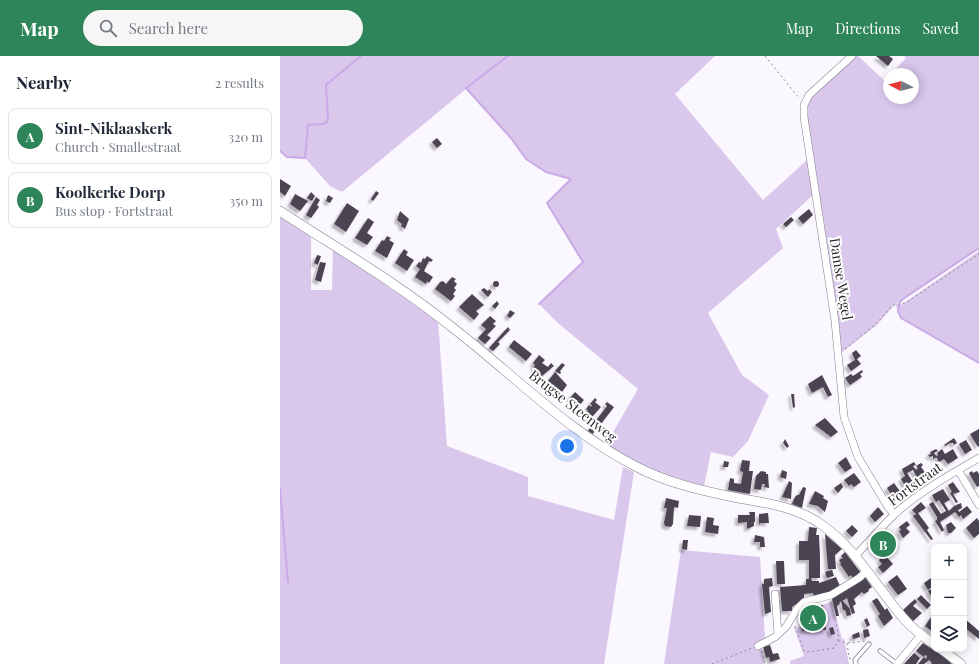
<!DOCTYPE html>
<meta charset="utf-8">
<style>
:root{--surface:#fff;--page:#f6f6f7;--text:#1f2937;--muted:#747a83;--line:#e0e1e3;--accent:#2d8559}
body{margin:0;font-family:"Playfair Display",serif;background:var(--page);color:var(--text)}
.controls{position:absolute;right:12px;bottom:12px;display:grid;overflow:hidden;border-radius:8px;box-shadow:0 2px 10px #0003}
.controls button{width:36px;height:36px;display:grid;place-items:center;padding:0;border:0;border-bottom:1px solid var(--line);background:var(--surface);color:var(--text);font:20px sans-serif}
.compass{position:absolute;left:603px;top:12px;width:36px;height:36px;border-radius:50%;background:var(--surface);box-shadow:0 2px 10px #0003;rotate:277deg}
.you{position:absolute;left:287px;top:390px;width:14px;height:14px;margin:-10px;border:3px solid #fff;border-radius:50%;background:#1a73e8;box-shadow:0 0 0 6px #1a73e833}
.badge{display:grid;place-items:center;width:26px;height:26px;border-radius:50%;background:var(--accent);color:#fff;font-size:13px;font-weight:700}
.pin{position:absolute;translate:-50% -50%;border:2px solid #fff;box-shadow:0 1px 4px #0006}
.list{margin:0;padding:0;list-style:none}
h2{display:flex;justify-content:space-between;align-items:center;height:52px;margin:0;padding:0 16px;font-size:17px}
h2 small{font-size:13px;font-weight:400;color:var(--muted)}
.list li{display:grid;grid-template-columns:26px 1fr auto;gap:12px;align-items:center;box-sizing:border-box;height:56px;margin:0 8px 8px;padding:0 8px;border:1px solid var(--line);border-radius:8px}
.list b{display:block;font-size:15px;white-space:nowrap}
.list p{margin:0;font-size:13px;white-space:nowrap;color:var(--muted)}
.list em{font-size:13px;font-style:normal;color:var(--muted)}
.icon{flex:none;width:22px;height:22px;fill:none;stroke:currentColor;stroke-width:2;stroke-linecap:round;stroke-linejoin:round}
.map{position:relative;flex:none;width:699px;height:608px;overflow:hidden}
header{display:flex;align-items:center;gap:24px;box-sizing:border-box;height:56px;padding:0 20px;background:var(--accent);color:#fff}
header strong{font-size:19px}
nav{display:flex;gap:22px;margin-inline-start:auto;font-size:14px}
.search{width:280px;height:36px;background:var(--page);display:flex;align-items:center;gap:10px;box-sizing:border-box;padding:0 14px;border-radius:22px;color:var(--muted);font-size:15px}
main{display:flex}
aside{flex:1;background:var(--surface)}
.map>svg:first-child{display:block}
.green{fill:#d9c7ec}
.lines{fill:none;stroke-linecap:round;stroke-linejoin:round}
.stream{stroke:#c9aae7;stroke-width:2}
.building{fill:#4c4453;filter:url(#shadow)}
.service-casing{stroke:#827a8a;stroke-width:5}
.minor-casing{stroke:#827a8a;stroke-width:8}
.secondary-casing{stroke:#827a8a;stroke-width:10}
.path{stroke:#8c888f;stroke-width:1;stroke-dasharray:2 3;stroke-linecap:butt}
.service{stroke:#fff;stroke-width:3.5}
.minor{stroke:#fff;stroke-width:7}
.secondary{stroke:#fff;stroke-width:9}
.labels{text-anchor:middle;stroke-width:4;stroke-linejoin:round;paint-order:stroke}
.street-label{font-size:14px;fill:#2d2930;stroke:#fff}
</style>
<header>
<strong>Map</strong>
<div class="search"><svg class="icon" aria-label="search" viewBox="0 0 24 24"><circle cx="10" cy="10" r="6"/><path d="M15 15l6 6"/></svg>Search here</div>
<nav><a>Map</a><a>Directions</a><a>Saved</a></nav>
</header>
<main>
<aside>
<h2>Nearby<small>2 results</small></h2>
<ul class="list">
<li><span class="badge">A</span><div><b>Sint-Niklaaskerk</b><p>Church · Smallestraat</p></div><em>320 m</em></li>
<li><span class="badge">B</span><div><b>Koolkerke Dorp</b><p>Bus stop · Fortstraat</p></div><em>350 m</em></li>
</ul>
</aside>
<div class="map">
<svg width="699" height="608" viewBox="0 0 699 608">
<defs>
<filter id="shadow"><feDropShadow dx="-3" dy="3" stdDeviation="1" flood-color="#0004"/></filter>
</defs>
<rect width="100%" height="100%" fill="#fbf7ff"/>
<path class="green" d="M0,0H435L395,38L483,144L527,104L534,138L496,173L503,192L428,257L462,319L489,339L468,385L453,401L431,396L424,430L394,421L393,423L372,415L325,390L358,333L279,268L259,248L303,206L267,147L291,123L266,116L246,103L231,82L186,33L62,136L50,130L25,102L7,101L0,95Z
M573,0H578L605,25L609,21V42H633V18H611L626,2L624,0H699V192L616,248L621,249L699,195V307L621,262L615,248L597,269L561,297L543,160L525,61L527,45Z
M0,160L31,181V234H52L53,194L158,264L167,390L248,421V440L334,464L343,411L354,416L324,608H0Z
M401,494L480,501L485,583L480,589L485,608H384Z
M552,545L562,583H564L569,608H510V605L524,600L514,572L522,571V575L546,574L543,549Z"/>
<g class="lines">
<path class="stream" d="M228,0L186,32L231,82L246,103L266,116L291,123L267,147L303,206L259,248
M0,95L7,101L25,102L28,69C34,67 40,70 46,67L48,63L46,29L81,0
M699,192L623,243L620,246L618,255L621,262L699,307
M0,432L8,526"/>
</g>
<path class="building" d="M596,0H609L613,3L608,10Z
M157,82L162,88L157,92L152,86Z
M0,123L11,130L5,140L0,136Z
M96,135L99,137L93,145L91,143Z
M31,136L35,140L32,145L27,142Z
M15,138L28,145L20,155L10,148Z
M48,139L53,142L50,147L46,145Z
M36,141L40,144L37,149L39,151L31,162L26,159Z
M67,147L79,155L66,176L54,168Z
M529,153L533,159L523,168L518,162Z
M120,155L129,163L125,173L121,170L122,168L117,164Z
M511,161L514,164L506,171L503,168Z
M88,162L94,166L87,177L93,181L87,189L75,182Z
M107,180L111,182L109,184L114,187L107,202L95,195L102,184L104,185Z
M124,193L128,196L126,199L134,204L127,215L115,207Z
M37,199L41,200L38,209L34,207Z
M147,200L153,204L151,206L149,205L144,215L153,221L149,227L147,225L146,228L135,221L140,213L136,210L139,206L141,207L143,202L145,203Z
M40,206L46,207L41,226L35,224Z
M172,221L176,223L174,225L177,228L174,232L176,234L173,238L175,240L171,245L155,233L160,226L163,225L166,228Z
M213 228a3 3 0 1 1 6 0a3 3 0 1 1-6 0Z
M204,232L208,235L209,233L212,236L208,241L201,234Z
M192,238L204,249L196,255L199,258L194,264L179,251Z
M217,245L219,248L215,253L212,250Z
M230,254L235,257L230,262L227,260Z
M210,260L216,265L213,268L216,270L207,279L211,282L205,288L198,282L206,273L201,269Z
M228,271L230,274L218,286L220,288L213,295L209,292Z
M234,284L252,298L246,305L229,291Z
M576,294L581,300L577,303L581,308L571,315L567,309L575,304L572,297Z
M259,299L265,304L262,307L268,311L271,307L274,310L262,320L253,312L255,309L253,307Z
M282,307L285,309L280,315L281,317L280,318L275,315Z
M582,314L583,316L580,318L582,321L570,329L565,322L571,318L573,320Z
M275,316L287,329L282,336L268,325Z
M542,319L552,339L548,341L543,331L532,337L528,328Z
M295,336L304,344L299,350L289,343Z
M511,338H514L515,351L513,352Z
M315,342L317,344L315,346L321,351L312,361L306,357L308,355L306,353L309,349L311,351L312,349L310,348Z
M327,346L334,351L321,368L319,366L313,378L308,375L327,350L325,348Z
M545,362L558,376L551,381L535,369Z
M699,373V390L698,391L690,378Z
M674,382L677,387L674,389L673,387H670L665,390L664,389Z
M505,383L509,390L507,392L503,387Z
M686,384L692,394L685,398L679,388Z
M656,393L658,395L654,397L657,401L653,403V400L650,401L648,399L651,398L650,396Z
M662,393L665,398L673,393L678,402L668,408L664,403L659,406L656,400L658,399L657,397Z
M566,401L572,412L565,416L558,407Z
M462,404L470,405L469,415H473L470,438L448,434L450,422L454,423V427L461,428L463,416L460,415Z
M444,405L449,406L448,411H443Z
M634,406L636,409L633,410L636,414L638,412L636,410L641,407L643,409L641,411L647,419L639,425L633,414L627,417L635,429L627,433L621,423L625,420L622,413Z
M502,414L507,416L506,423L500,421Z
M481,415L486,416V418H488L489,432L484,431L485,428H482L481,434L474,433L476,420Z
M692,415L693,417L697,415L699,418V430L697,431L689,417Z
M574,417L581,426L574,431L571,428L569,430L564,424Z
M509,425L512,427L511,443L502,441Z
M673,426L680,436L673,438L678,446L676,447L670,437L672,436L668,429Z
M561,427L563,431L558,437L554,432Z
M614,427L622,438L614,443L607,432Z
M523,431L526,432L522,452L512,448L515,441L517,439H519Z
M663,433L670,444L664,447L669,455L674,450L681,447L682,452L678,454L679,456L687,450L692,456L683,463L681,459L679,461L675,456L660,466L664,474L662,476L655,465L657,464V461L649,448L653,446L661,458L666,455L659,444L656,446L652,439Z
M535,435L544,440L543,442L548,445L545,456L538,450L529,448Z
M386,442L399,445L398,452L394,451L393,468L391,471L385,470L384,467L387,452H384Z
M641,446L646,452L638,457L649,472L647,474L653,483L651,484L633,460L636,458L632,454Z
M598,451L604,458L595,466L590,460Z
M469,456H475V466H474V470L467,473V466L458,467V459H470Z
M488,457L489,467H480L479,469V458Z
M409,459L421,460L420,471L407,470Z
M427,461L434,462L433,469L439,470L438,478L425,476Z
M697,462L699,465V478L694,482L686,472Z
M627,465L630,469L626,472L630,476L623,482L619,475L621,474L619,471Z
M671,466L676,472L671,477H668L666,469Z
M572,469L578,475L572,481L566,475Z
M529,471L537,472L536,479H539L540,500V522H531L532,525H539V527L556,521L560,530L548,537L534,541L533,537L524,538V543L512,551V555H502L500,531L526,529V523H529V504H519V485H528Z
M545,478L562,493L555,499L556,513H548Z
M475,479L484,481L485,491H480V486H474Z
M403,484H408L407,494L402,493Z
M565,496L582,518L574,524L571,519L569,521L560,508L561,507L559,504L563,502L561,500Z
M605,499L613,508L603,517L598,511L602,508L599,504Z
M496,505H504L505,528H497Z
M552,514L554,520L547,522L545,516Z
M617,519L627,533L618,539L608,526Z
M654,520V529L648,534L644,527Z
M585,521L592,531L588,534L589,535L584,538L582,536L574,543L576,548L573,550L575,557L572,558L567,542L559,547L560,548L557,550L559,560H556L552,543Z
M492,522L493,530L489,531L491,556L485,558L482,528H484V523Z
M654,531V544L648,535Z
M641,539L651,549L647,553L637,543Z
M597,542L605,554L607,552L613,562L604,570L598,560L600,558L592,545Z
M635,543L637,546L633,550L642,557L633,565L623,554Z
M563,545L570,553L571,559L567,560L565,554H563L561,546Z
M535,548L538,552V549H543L546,574L522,575L521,550L527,552L530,549Z
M654,557V577L645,570Z
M587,562L590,569L587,571L584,564Z
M684,562L699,575V583L684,571Z
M553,571L555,578L551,579L549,572Z
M588,573L590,580L584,582L583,574Z
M579,576L580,581L573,583L572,579Z
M643,587L664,601L672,608H651L652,607L649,604L644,608H638L644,601L646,603L647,600L645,599L644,601L636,595Z
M490,589L493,598L498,597L500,603L490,606L489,601L486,602L483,591Z
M634,597L640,602L636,608H624Z"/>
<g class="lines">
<g class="service-casing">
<path id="service" d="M600,595L617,608
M576,608L575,604L589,588"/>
</g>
<g class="minor-casing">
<path id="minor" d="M572,0L529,39L524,49V61L555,265L564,361L578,401L608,451L614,458
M678,414L699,449
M576,499C589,486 601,471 614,459C634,439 674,416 699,402
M495,538L498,578
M478,590L495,581L506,571L517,553L524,546L551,539L579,522L587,515
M617,608L641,579"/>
</g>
<g class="secondary-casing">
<path id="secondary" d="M0,155C58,193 119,228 173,272C233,318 287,375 355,410C387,427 423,435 458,442C487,447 517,451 542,469C578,494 597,533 626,565C634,574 644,581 654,588
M661,593L681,608"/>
</g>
<path class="path" d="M485,0L519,42
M565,293L596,268L612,250C617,247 621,249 627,246L699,198
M515,570L524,595L529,596L554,592L559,582L551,546
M558,585L570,587L585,585
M567,587L569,602L571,603
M482,595L485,608
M432,608L472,592"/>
<use href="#service" class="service"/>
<use href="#minor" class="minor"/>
<use href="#secondary" class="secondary"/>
</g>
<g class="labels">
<g class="street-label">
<text transform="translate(561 223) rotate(81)" y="5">Damse Wegel</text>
<text transform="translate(293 350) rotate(38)" y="5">Brugse Steenweg</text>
<text transform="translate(635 428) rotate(-36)" y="5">Fortstraat</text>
</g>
</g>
</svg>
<div class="controls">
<button>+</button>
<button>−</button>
<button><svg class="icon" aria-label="layers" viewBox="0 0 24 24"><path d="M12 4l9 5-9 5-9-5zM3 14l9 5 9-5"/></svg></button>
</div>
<svg class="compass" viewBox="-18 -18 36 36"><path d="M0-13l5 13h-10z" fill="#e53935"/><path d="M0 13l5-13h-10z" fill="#747a83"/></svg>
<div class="you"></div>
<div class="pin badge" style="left:533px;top:562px">A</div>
<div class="pin badge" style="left:603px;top:488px">B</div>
</div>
</main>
